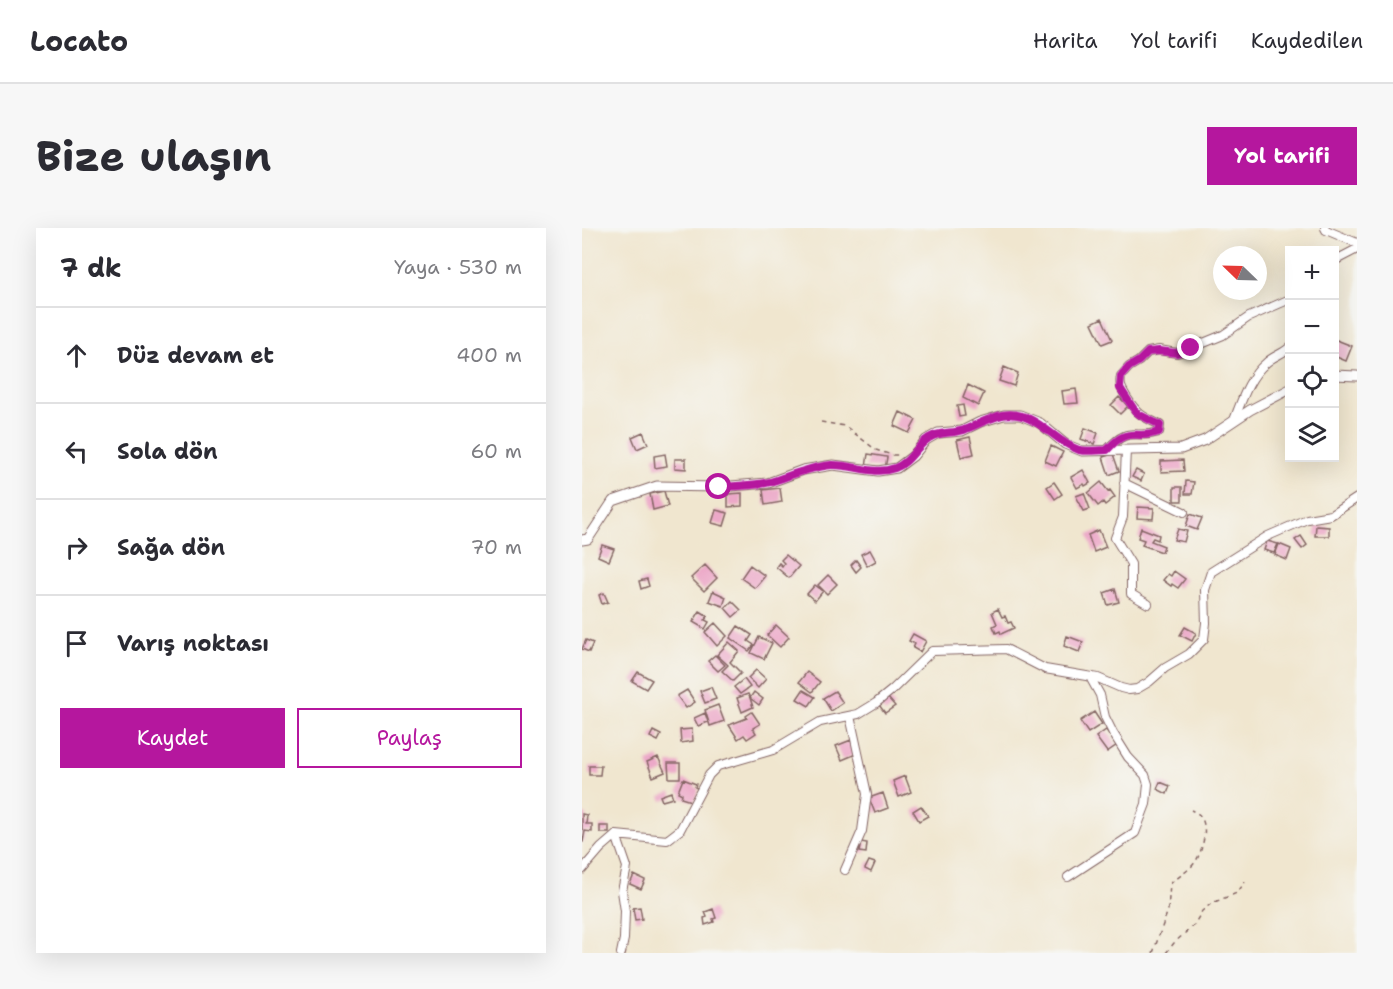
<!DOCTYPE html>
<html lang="tr">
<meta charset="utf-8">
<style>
:root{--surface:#fff;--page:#f7f7f7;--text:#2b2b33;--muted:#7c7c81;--line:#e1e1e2;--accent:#b5179e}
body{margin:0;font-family:"Shantell Sans",sans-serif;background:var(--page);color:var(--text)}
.controls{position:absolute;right:18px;top:18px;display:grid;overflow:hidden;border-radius:0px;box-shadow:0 6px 24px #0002}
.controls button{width:54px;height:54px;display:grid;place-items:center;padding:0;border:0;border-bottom:2px solid var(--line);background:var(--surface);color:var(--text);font:30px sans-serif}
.compass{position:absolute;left:631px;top:18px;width:54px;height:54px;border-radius:50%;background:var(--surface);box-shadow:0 6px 24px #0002;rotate:293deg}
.stop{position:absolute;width:18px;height:18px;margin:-14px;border:4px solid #b5179e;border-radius:50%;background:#fff}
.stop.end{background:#b5179e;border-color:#fff;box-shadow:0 2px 6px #0008}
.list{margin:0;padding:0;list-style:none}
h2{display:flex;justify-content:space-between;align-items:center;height:78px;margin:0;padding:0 24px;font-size:26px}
h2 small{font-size:20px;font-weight:400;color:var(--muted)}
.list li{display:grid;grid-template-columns:39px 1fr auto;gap:18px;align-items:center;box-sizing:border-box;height:96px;padding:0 24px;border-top:2px solid var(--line)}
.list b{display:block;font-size:22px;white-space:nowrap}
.list em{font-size:20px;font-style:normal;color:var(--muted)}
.actions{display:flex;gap:12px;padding:18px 24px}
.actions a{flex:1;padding:14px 0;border:2px solid var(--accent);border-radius:0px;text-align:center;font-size:21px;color:var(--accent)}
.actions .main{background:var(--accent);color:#fff}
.icon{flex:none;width:33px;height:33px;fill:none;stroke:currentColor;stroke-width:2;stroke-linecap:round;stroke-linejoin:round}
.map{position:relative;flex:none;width:775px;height:725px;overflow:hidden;border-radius:0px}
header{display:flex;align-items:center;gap:36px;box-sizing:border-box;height:84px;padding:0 30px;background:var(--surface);border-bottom:2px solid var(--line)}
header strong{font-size:28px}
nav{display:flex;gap:33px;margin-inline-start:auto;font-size:21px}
.intro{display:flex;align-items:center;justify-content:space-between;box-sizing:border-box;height:144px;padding:0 36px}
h1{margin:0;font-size:42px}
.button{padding:15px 27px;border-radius:0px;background:var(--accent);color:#fff;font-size:21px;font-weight:700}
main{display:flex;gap:36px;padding:0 36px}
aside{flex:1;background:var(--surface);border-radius:0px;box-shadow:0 6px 24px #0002}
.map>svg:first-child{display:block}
.building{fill:#eca8c8}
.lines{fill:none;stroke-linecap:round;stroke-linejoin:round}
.minor-casing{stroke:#846564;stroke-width:10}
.tertiary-casing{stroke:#846564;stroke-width:11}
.path{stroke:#846564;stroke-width:1.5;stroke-dasharray:4.5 4.5;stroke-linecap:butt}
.minor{stroke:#fff;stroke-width:8}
.tertiary{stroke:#fff;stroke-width:9}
.route{stroke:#b5179e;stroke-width:8}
</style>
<header>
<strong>Locato</strong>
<nav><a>Harita</a><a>Yol tarifi</a><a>Kaydedilen</a></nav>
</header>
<div class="intro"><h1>Bize ulaşın</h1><a class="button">Yol tarifi</a></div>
<main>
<aside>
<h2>7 dk<small>Yaya · 530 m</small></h2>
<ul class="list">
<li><svg class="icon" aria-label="ahead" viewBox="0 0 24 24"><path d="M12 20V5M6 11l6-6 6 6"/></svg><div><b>Düz devam et</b></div><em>400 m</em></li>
<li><svg class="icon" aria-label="left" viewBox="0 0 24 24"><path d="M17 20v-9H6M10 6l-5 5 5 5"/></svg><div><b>Sola dön</b></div><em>60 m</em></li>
<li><svg class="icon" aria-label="right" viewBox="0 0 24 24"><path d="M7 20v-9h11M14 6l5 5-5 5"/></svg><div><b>Sağa dön</b></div><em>70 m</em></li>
<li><svg class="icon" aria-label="arrive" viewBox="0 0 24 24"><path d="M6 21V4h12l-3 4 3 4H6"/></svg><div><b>Varış noktası</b></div></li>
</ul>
<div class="actions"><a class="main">Kaydet</a><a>Paylaş</a></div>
</aside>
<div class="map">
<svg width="775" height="725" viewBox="0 0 775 725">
<rect width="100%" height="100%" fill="#f6f6f2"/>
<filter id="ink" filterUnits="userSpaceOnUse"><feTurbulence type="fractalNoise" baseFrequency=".0167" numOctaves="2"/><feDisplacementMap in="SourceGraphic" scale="12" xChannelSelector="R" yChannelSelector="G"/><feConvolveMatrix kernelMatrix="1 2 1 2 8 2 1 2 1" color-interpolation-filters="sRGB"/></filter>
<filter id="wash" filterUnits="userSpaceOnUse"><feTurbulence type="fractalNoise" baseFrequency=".008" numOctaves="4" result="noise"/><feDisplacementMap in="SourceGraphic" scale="24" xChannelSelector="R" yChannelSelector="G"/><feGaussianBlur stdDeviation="1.35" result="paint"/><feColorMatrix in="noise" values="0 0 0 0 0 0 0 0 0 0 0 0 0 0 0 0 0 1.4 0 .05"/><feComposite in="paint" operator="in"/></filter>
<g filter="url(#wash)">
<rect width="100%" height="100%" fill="#f0e6cf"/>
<g id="blocks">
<path class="building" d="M520,90L530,112L520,116L510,95Z
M752,111L770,118L764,133L752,128Z
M422,139L436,145L432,158L417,153Z
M386,157L402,165L396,178L381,170Z
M494,161L496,175L482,176L480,163Z
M537,169L546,178L538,186L529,177Z
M381,177L383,188L377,189L375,178Z
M318,184L334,192L327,205L312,198Z
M503,200L516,205L512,216L499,211Z
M61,204L66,216L55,221L50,209Z
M388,209L392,226L379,229L375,212Z
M469,218L481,224L474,238L463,233Z
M83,226L85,238L73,240L72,228Z
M286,226L305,229L303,241L284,239Z
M531,226L537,243L527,247L521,229Z
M93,231H104V241L93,240Z
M601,232L602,243L579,244V233Z
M501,242L508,255L503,258L502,256L495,260L489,249Z
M554,242L562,246L559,253L550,249Z
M604,253L612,254L610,266H603Z
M472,254L480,266L473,271L465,259Z
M519,254L526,263L528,262L533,269L523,277L521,274L516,278L506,265Z
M592,259H600V273H592Z
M198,260L200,274L183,277L181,262Z
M82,263L86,278L71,282L68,266Z
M160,265V278L146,279V266Z
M502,265L508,281L502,283L494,268Z
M556,279L572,280L571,291L555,290Z
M134,282L146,285L142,298L130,295Z
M608,286L620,290L615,302L604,298Z
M734,298L747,299V308H733Z
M559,300L577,307L576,312L571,310L569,313L582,318L580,324L560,317L562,312L556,310Z
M596,301L605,303L602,314L592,312Z
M517,302L524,319L512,324L506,307Z
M719,308L725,317L720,321L713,312Z
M685,313L696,316L692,325L682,322Z
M697,316L709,321L705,332L693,327Z
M20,317L32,321L27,333L16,328Z
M288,322L294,333L285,338L279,326Z
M204,327L217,338L207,350L194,339L197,335L200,338L202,335L199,332Z
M274,332L279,339L274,344L269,337Z
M123,337L135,350L122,363L109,350Z
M168,337L183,348L173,360L159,350Z
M592,343L603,351L596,360L590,356L589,358L581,352L586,346L589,348Z
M246,347L255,356L245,366L236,357Z
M65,351L67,358L59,361L57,353Z
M233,357L241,363L233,373L225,366Z
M533,361L537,374L526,377L522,365Z
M131,363L144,369L141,378L127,373Z
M22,365L26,374L20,376L17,367Z
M150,373L159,382L151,389L143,380Z
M416,381L420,389L423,388L426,395L429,394L432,400L419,406L418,403L414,405L411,398L415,396L410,384Z
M118,383L126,388L123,392L127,394L123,401L111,394Z
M133,395L145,408L135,418L123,404Z
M194,397L207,409L198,419L185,407Z
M156,398L170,407L166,413L172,417L167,423L148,410Z
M603,399L614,405L610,413L598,407Z
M331,406L344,413L338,424L331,420L333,416L327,413Z
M485,408L501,414L497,424L482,418Z
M177,409L190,415L182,431L169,425Z
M4,412L11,415L7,424L0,421Z
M147,414L157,423L148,434L159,445L151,453L140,443L146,437L135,427Z
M133,427L143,437L136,443L126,433Z
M174,442L184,451L176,460L166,450Z
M56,444L70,452L64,461L50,453Z
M225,444L238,454L230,464L217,454Z
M162,451L168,459L158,466L152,459Z
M129,459L134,471L123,475L118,463Z
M105,462L113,474L104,480L95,468Z
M221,462L233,469L227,478L215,471Z
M253,463L261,475L249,483L241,470Z
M172,464L181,471L177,477L168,470L171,479L160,484L155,470L166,466L168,470Z
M306,470L313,478L303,485L297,477Z
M136,477L142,493L128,498L123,482Z
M170,484L178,496L171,500L174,505L165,511L162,507L156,511L147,497L165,490L164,488Z
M512,484L520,496L506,505L498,493Z
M123,485L126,494L116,498L112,490Z
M110,501L111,513L99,515L98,502Z
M524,502L535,517L525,524L514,509Z
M71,503L79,507L76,513L68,509Z
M269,512L274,526L260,532L254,518Z
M76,529L83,544L71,549L65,534Z
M86,535H98V550H87Z
M7,538H19L18,547H7Z
M323,548L329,564L317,569L311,553Z
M101,551L114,556L113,559L117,561L112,574L99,570L100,566L96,564Z
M578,554L588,558L585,566L575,561Z
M89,564L91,570L80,573L78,568Z
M301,565L306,580L293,585L287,570Z
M339,578L346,588L337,593L331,583Z
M0,586L5,587L4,596H10V604L3,603L1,614H0Z
M18,598H27V605H18Z
M279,614L285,615L284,625L277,624Z
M287,633L293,635L289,644L283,641Z
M52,647L63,652L59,661L48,656Z
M58,679L60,691L53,692L51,680Z
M131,681L134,690L131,691L132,694L123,697L122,690L125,689L123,684Z"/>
</g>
</g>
<g filter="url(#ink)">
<use href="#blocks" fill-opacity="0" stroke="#846564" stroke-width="1.5"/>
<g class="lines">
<g class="minor-casing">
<path id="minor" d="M743,0L744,2L775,15
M752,33L775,21
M652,192C660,172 667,149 684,135C691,128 701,126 708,119
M525,222C548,196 552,212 577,204L578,197C560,188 556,187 545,170C540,161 537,158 539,148L547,139L557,133L566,124L577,122L595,125L602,123L641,107L667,89L708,71
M544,222L541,289L533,310L549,336V366L566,376
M542,255L602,284
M34,607L45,639L40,663L43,683L42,711L39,725
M0,642L19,620L34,607L85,612L98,602L127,547L136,538L191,522L238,494L276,486L294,475L310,462L350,423L424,421L463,441L516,450L539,460L547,462L555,461L567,454L583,440L607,426L622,411L624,395L623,362L629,344L686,308L725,291L749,287L775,270
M263,642L280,603L285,566L268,488
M486,649L553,605L564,576L566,556L563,547L546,529L531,505L523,489L518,467L508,449"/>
</g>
<g class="tertiary-casing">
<path id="tertiary" d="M752,147L775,148
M0,312L6,311L31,273L75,258L137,259L186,255L221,242L251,237L296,243L315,240L331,228L344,212L356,205L380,203L398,194L422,187H438L458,195L483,216L500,223L599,221L623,212L668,182L708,161"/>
</g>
<path class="path" d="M239,194L263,198L294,222L310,227H318
M571,725L586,682L588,656C596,649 608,642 614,633C620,623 626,602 620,591C618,586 613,584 609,582
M584,725L592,715L612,697L620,683L630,675L655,665L663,654"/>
<use href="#minor" class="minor"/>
<use href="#tertiary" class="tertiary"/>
</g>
</g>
<g class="lines" filter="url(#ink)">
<path class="route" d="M137,259C153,258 172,258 188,254C208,248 227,239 249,237C271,236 291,248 313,240C328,235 334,218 347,210C358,203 370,206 382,202C395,197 407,190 420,187C453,181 470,213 497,222C505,224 516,222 525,222C548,196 552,213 577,204L578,197L558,187L553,183L538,160L539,148L547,139L557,133L566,124L577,123L595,125L609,120"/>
</g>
</svg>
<div class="controls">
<button>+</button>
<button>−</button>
<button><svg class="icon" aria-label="locate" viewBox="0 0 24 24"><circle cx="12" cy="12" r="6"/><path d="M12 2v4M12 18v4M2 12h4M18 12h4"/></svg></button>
<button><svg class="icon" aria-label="layers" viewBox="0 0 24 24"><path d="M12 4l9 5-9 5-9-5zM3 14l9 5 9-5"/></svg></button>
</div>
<svg class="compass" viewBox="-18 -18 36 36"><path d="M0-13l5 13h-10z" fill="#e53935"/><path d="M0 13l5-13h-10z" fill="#7c7c81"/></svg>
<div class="stop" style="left:137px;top:259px"></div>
<div class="stop end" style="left:609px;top:120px"></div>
</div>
</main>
